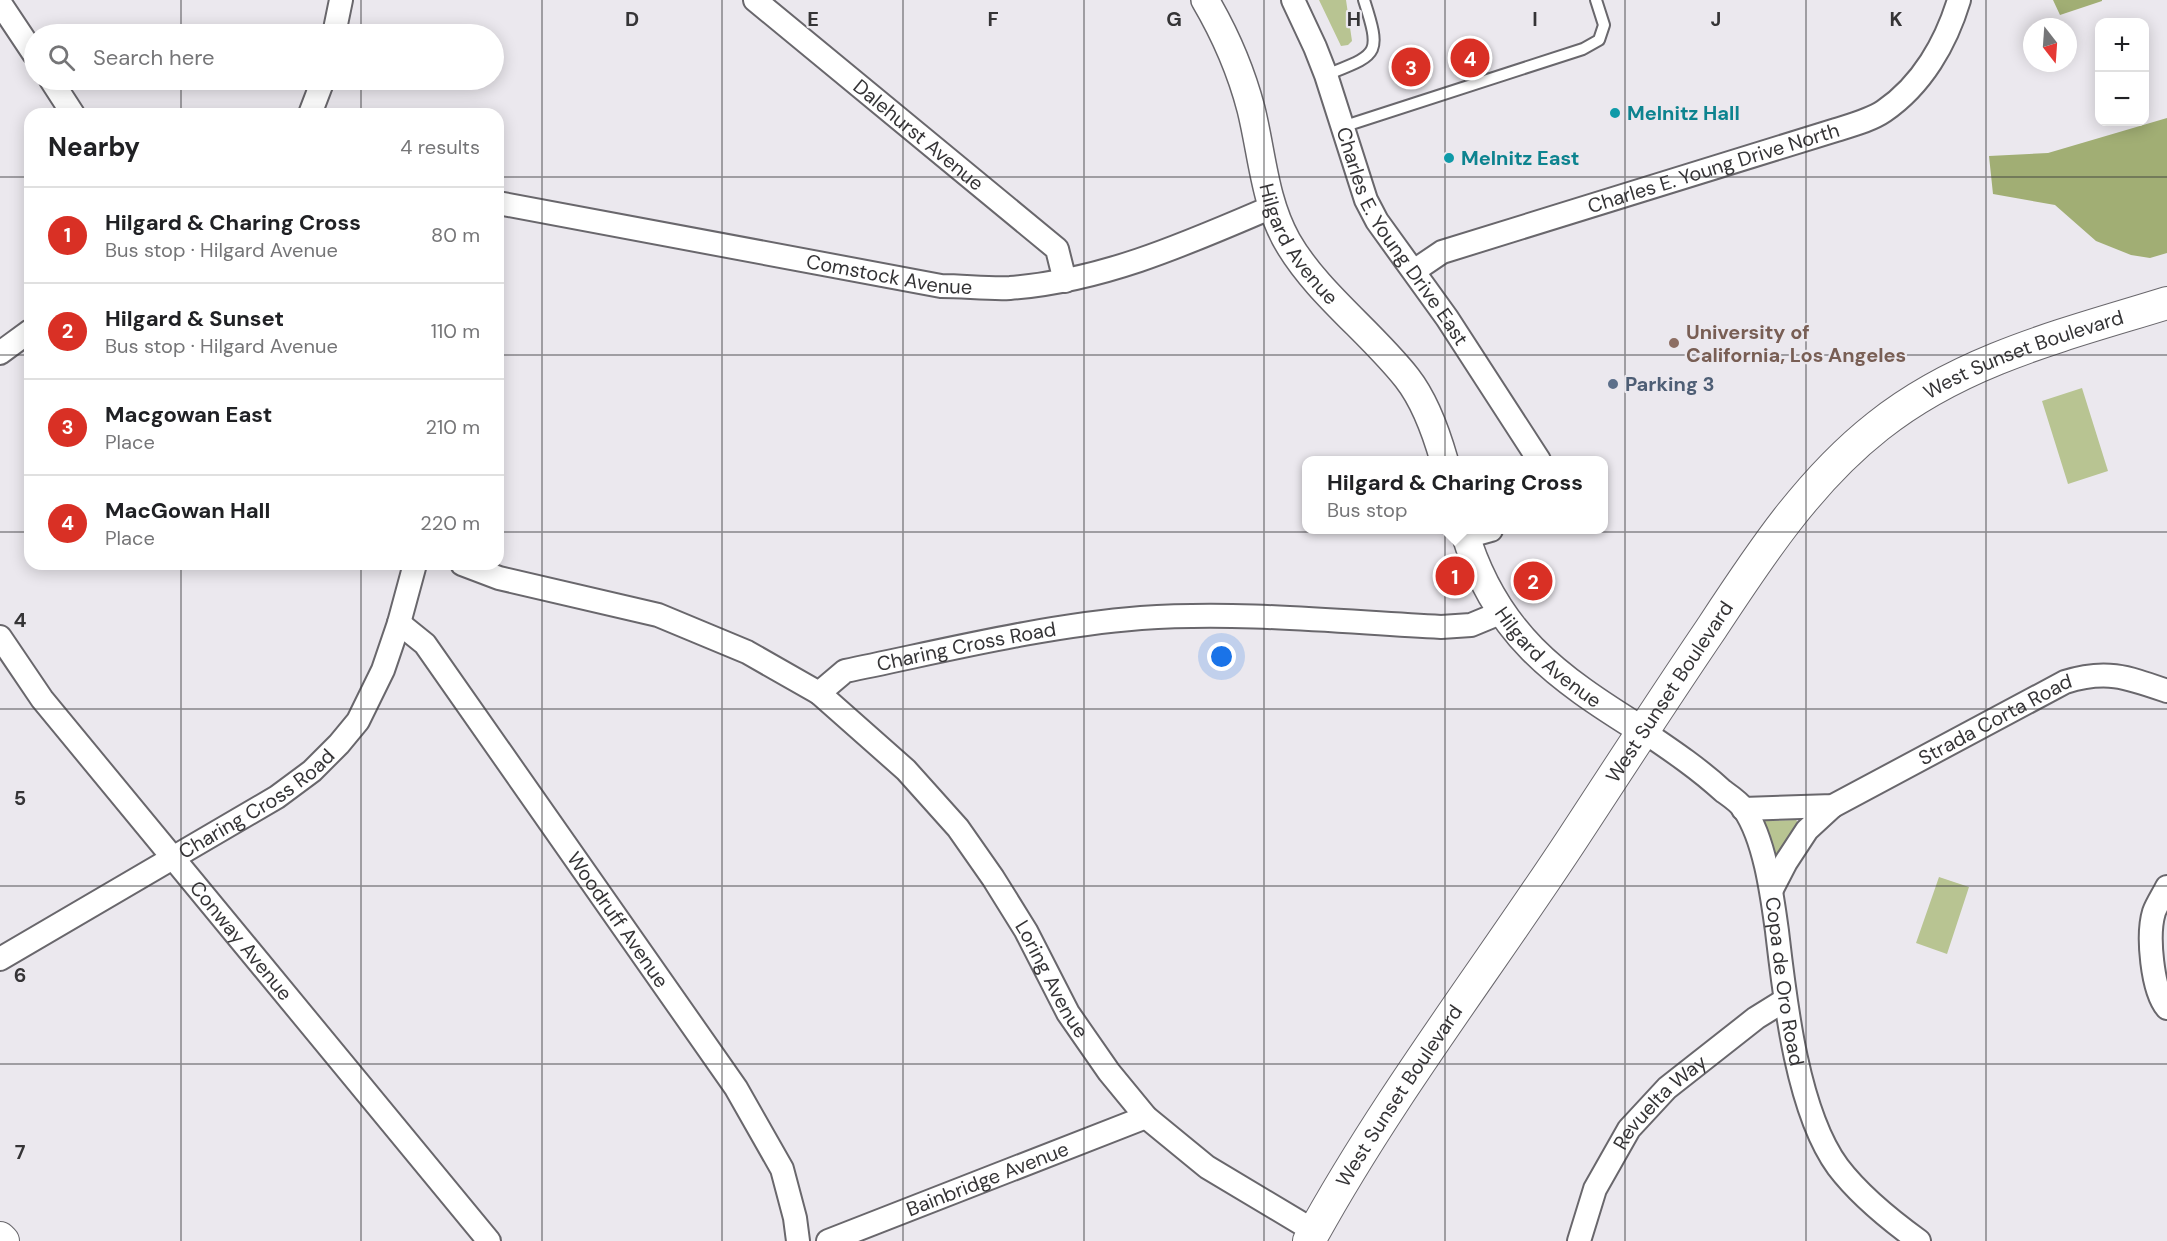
<!DOCTYPE html>
<meta charset="utf-8">
<style>
:root{--surface:#fff;--page:#f2f2f2;--text:#202124;--muted:#757577;--line:#e0e0e0;--accent:#d93025}
body{margin:0;font-family:"DM Sans",sans-serif;background:var(--page);color:var(--text)}
.controls{position:absolute;right:18px;top:18px;display:grid;overflow:hidden;border-radius:12px;box-shadow:0 3px 15px #0003}
.controls button{width:54px;height:54px;display:grid;place-items:center;padding:0;border:0;border-bottom:2px solid var(--line);background:var(--surface);color:var(--text);font:30px sans-serif}
.compass{position:absolute;left:2023px;top:18px;width:54px;height:54px;border-radius:50%;background:var(--surface);box-shadow:0 3px 15px #0003;rotate:163deg}
.you{position:absolute;left:1222px;top:657px;width:21px;height:21px;margin:-15px;border:4px solid #fff;border-radius:50%;background:#1a73e8;box-shadow:0 0 0 9px #1a73e833}
.badge{display:grid;place-items:center;width:39px;height:39px;border-radius:50%;background:var(--accent);color:#fff;font-size:20px;font-weight:700}
.pin{position:absolute;translate:-50% -50%;border:3px solid #fff;box-shadow:0 2px 6px #0006}
.popup{position:absolute;left:1302px;top:456px;width:306px;height:78px;box-sizing:border-box;display:grid;place-content:center;border-radius:12px;background:var(--surface);filter:drop-shadow(0 2px 4px #0005);font-size:20px;white-space:nowrap;color:var(--muted)}
.popup b{font-size:22px;color:var(--text)}
.popup::after{content:'';position:absolute;left:50%;top:100%;margin-left:-12px;border:12px solid transparent;border-top-color:var(--surface)}
.list{margin:0;padding:0;list-style:none}
h2{display:flex;justify-content:space-between;align-items:center;height:78px;margin:0;padding:0 24px;font-size:26px}
h2 small{font-size:20px;font-weight:400;color:var(--muted)}
.list li{display:grid;grid-template-columns:39px 1fr auto;gap:18px;align-items:center;box-sizing:border-box;height:96px;padding:0 24px;border-top:2px solid var(--line)}
.list b{display:block;font-size:22px;white-space:nowrap}
.list p{margin:0;font-size:20px;white-space:nowrap;color:var(--muted)}
.list em{font-size:20px;font-style:normal;color:var(--muted)}
.icon{flex:none;width:33px;height:33px;fill:none;stroke:currentColor;stroke-width:2;stroke-linecap:round;stroke-linejoin:round}
.map{position:relative;flex:none;width:2167px;height:1241px;overflow:hidden}
.search{position:absolute;background:var(--surface);box-shadow:0 3px 15px #0003;left:24px;top:24px;width:480px;height:66px;display:flex;align-items:center;gap:15px;box-sizing:border-box;padding:0 21px;border-radius:33px;color:var(--muted);font-size:22px}
.panel{position:absolute;background:var(--surface);box-shadow:0 3px 15px #0003;left:24px;top:108px;width:480px;height:462px;border-radius:18px}
.map>svg:first-child{display:block}
.green{fill:#b8c492}
.forest{fill:#a1ae74}
.lines{fill:none;stroke-linecap:round;stroke-linejoin:round}
.service-casing{stroke:#69676c;stroke-width:14}
.minor-casing{stroke:#69676c;stroke-width:26}
.tertiary-casing{stroke:#69676c;stroke-width:30}
.secondary-casing{stroke:#69676c;stroke-width:34}
.service{stroke:#fff;stroke-width:10}
.minor{stroke:#fff;stroke-width:22}
.tertiary{stroke:#fff;stroke-width:27}
.secondary{stroke:#fff;stroke-width:32}
.grid{fill:none;stroke:#353436;stroke-width:1.5;stroke-opacity:0.55}
.culture-dot{fill:#0f9aa8;stroke:#ebe8ee;stroke-width:2}
.education-dot{fill:#8d6e63;stroke:#ebe8ee;stroke-width:2}
.service-dot{fill:#5c6f8a;stroke:#ebe8ee;stroke-width:2}
.labels{text-anchor:middle;stroke-width:4.5;stroke-linejoin:round;paint-order:stroke}
.culture-label{font-size:20px;font-weight:bold;fill:#0d838f;stroke:#ebe8ee;text-anchor:start}
.street-label{font-size:20px;fill:#353436;stroke:#ebe8ee}
.education-label{font-size:20px;font-weight:bold;fill:#785e54;stroke:#ebe8ee;text-anchor:start}
.service-label{font-size:20px;font-weight:bold;fill:#4e5e75;stroke:#ebe8ee;text-anchor:start}
.grid-label{font-size:20px;text-anchor:middle;font-weight:bold;fill:#353436;stroke:#ebe8ee;stroke-width:4.5;stroke-linejoin:round;paint-order:stroke}
</style>
<div class="map">
<svg width="2167" height="1241" viewBox="0 0 2167 1241">
<rect width="100%" height="100%" fill="#ebe8ee"/>
<path class="green" d="M1319,0H1346L1352,41L1348,45L1341,46Z
M2082,388L2108,471L2068,484L2042,401Z
M1796,820L1798,822L1777,857H1775L1763,823L1765,821Z
M1939,877L1969,887L1947,954L1916,943Z"/>
<path class="forest" d="M2053,0H2102V1L2060,15Z
M2167,118V253L2150,258L2131,255L2096,241L2055,205L1993,194L1989,156L2048,153Z"/>
<g class="lines">
<g class="service-casing">
<path id="service" d="M1326,75C1378,54 1382,56 1364,0
M1342,127L1583,49L1599,40L1604,25L1596,0"/>
</g>
<g class="minor-casing">
<g id="minor">
<path id="s1" d="M755,0L1057,249L1065,281"/>
<path id="s2" d="M1293,0L1315,47L1326,75L1366,200L1377,221L1447,318L1539,460"/>
<path d="M0,3L34,54"/>
<path d="M334,34L341,0"/>
<path d="M51,80L73,114"/>
<path d="M310,114L323,80"/>
<path id="s3" d="M498,203L941,286C964,286 988,289 1010,288C1103,281 1188,243 1272,207"/>
<path id="s4" d="M1414,271L1442,252L1836,130C1852,125 1871,120 1884,111C1922,85 1946,43 1959,0"/>
<path d="M0,353L30,331"/>
<path d="M1466,537L1491,530"/>
<path id="s5" d="M462,564L499,578L658,615L747,652L819,693L845,671C943,651 1041,626 1141,618C1241,611 1342,622 1441,627L1471,625L1500,613"/>
<path id="s6" d="M399,623L425,644L736,1088L782,1169L795,1218L798,1241"/>
<path id="s7" d="M0,637L42,699L489,1241"/>
<path id="s8" d="M819,693L906,770L958,828L993,878L1026,931L1068,1013L1109,1072L1146,1117L1207,1167L1314,1231"/>
<path id="s9" d="M1643,731C1671,750 1698,768 1723,791C1730,796 1739,802 1744,809C1765,840 1772,895 1777,931C1785,1000 1797,1111 1838,1167C1860,1196 1890,1220 1919,1241"/>
<path id="s10" d="M1743,809L1833,806L2065,682C2106,669 2127,677 2167,691"/>
<path d="M2167,887C2163,895 2157,904 2154,912C2147,935 2152,990 2167,1008"/>
<path d="M1772,889L1786,862L1807,830L1833,806"/>
<path id="s11" d="M0,959L277,797L312,771L339,744L358,721L383,670L399,623L415,564"/>
<path id="s12" d="M828,1241L1146,1117"/>
<path id="s13" d="M1579,1241L1595,1189L1629,1129L1667,1088L1756,1018L1785,1000"/>
</g>
</g>
<g class="tertiary-casing">
<g id="tertiary">
<path id="s14" d="M1205,0C1225,34 1241,71 1251,109C1262,153 1264,200 1287,241C1316,292 1370,331 1407,378C1425,401 1436,432 1444,460"/>
<path id="s15" d="M1464,530C1494,633 1556,677 1643,731"/>
</g>
</g>
<g class="secondary-casing">
<g id="secondary">
<path d="M0,1238L3,1241"/>
<path id="s16" d="M1309,1241C1386,1100 1485,972 1573,838C1619,768 1664,698 1711,629C1759,556 1808,481 1878,426C1962,359 2067,334 2167,303"/>
</g>
</g>
<use href="#service" class="service"/>
<use href="#minor" class="minor"/>
<use href="#tertiary" class="tertiary"/>
<use href="#secondary" class="secondary"/>
</g>
<path class="grid" d="M181,0V34M361,0V34M542,0V1241M722,0V1241M903,0V1241M1084,0V1241M1264,0V1241M1445,0V1241M1625,0V1241M1806,0V1241M1986,0V1241M181,80V114M361,80V114M0,177H30M498,177H2167M0,355H30M498,355H2167M0,532H30M498,532H2167M181,564V1241M361,564V1241M0,709H2167M0,886H2167M0,1064H2167"/>
<g class="culture-dot">
<circle cx="1615" cy="113" r="6"/>
<circle cx="1449" cy="158" r="6"/>
</g>
<circle class="education-dot" cx="1674" cy="343" r="6"/>
<circle class="service-dot" cx="1613" cy="384" r="6"/>
<g class="labels">
<g class="culture-label">
<text x="1627" y="120">Melnitz Hall</text>
<text x="1461" y="165">Melnitz East</text>
</g>
<g class="street-label">
<text dy="7" stroke="none"><textPath href="#s1" startOffset="212">Dalehurst Avenue</textPath></text>
<text dy="7" stroke="none"><textPath href="#s4" startOffset="318">Charles E. Young Drive North</textPath></text>
<text dy="7" stroke="none"><textPath href="#s2" startOffset="262">Charles E. Young Drive East</textPath></text>
<text dy="7" stroke="none"><textPath href="#s14" startOffset="264">Hilgard Avenue</textPath></text>
<text dy="7" stroke="none"><textPath href="#s3" startOffset="398">Comstock Avenue</textPath></text>
<text dy="7" stroke="none"><textPath href="#s16" startOffset="1160">West Sunset Boulevard</textPath></text>
<text dy="7" stroke="none"><textPath href="#s5" startOffset="540">Charing Cross Road</textPath></text>
<text dy="7" stroke="none"><textPath href="#s15" startOffset="156">Hilgard Avenue</textPath></text>
<text dy="7" stroke="none"><textPath href="#s16" startOffset="657">West Sunset Boulevard</textPath></text>
<text dy="7" stroke="none"><textPath href="#s10" startOffset="274">Strada Corta Road</textPath></text>
<text dy="7" stroke="none"><textPath href="#s11" startOffset="300">Charing Cross Road</textPath></text>
<text dy="7" stroke="none"><textPath href="#s6" startOffset="370">Woodruff Avenue</textPath></text>
<text dy="7" stroke="none"><textPath href="#s7" startOffset="388">Conway Avenue</textPath></text>
<text dy="7" stroke="none"><textPath href="#s8" startOffset="372">Loring Avenue</textPath></text>
<text dy="7" stroke="none"><textPath href="#s9" startOffset="306">Copa de Oro Road</textPath></text>
<text dy="7" stroke="none"><textPath href="#s16" startOffset="171">West Sunset Boulevard</textPath></text>
<text dy="7" stroke="none"><textPath href="#s13" startOffset="164">Revuelta Way</textPath></text>
<text dy="7" stroke="none"><textPath href="#s12" startOffset="171">Bainbridge Avenue</textPath></text>
</g>
<g class="education-label">
<text x="1686" y="339">University of<tspan x="1686" dy="23">California, Los Angeles</tspan></text>
</g>
<g class="service-label">
<text x="1625" y="391">Parking 3</text>
</g>
</g>
<g class="grid-label">
<text x="632" y="26">D</text>
<text x="813" y="26">E</text>
<text x="993" y="26">F</text>
<text x="1174" y="26">G</text>
<text x="1354" y="26">H</text>
<text x="1535" y="26">I</text>
<text x="1716" y="26">J</text>
<text x="1896" y="26">K</text>
<text x="20" y="627">4</text>
<text x="20" y="805">5</text>
<text x="20" y="982">6</text>
<text x="20" y="1159">7</text>
</g>
</svg>
<div class="controls">
<button>+</button>
<button>−</button>
</div>
<svg class="compass" viewBox="-18 -18 36 36"><path d="M0-13l5 13h-10z" fill="#e53935"/><path d="M0 13l5-13h-10z" fill="#757577"/></svg>
<div class="you"></div>
<div class="pin badge" style="left:1455px;top:576px">1</div>
<div class="popup"><b>Hilgard &amp; Charing Cross</b>Bus stop</div>
<div class="pin badge" style="left:1533px;top:581px">2</div>
<div class="pin badge" style="left:1411px;top:67px">3</div>
<div class="pin badge" style="left:1470px;top:58px">4</div>
<div class="search"><svg class="icon" aria-label="search" viewBox="0 0 24 24"><circle cx="10" cy="10" r="6"/><path d="M15 15l6 6"/></svg>Search here</div>
<section class="panel">
<h2>Nearby<small>4 results</small></h2>
<ul class="list">
<li><span class="badge">1</span><div><b>Hilgard &amp; Charing Cross</b><p>Bus stop · Hilgard Avenue</p></div><em>80 m</em></li>
<li><span class="badge">2</span><div><b>Hilgard &amp; Sunset</b><p>Bus stop · Hilgard Avenue</p></div><em>110 m</em></li>
<li><span class="badge">3</span><div><b>Macgowan East</b><p>Place</p></div><em>210 m</em></li>
<li><span class="badge">4</span><div><b>MacGowan Hall</b><p>Place</p></div><em>220 m</em></li>
</ul>
</section>
</div>
